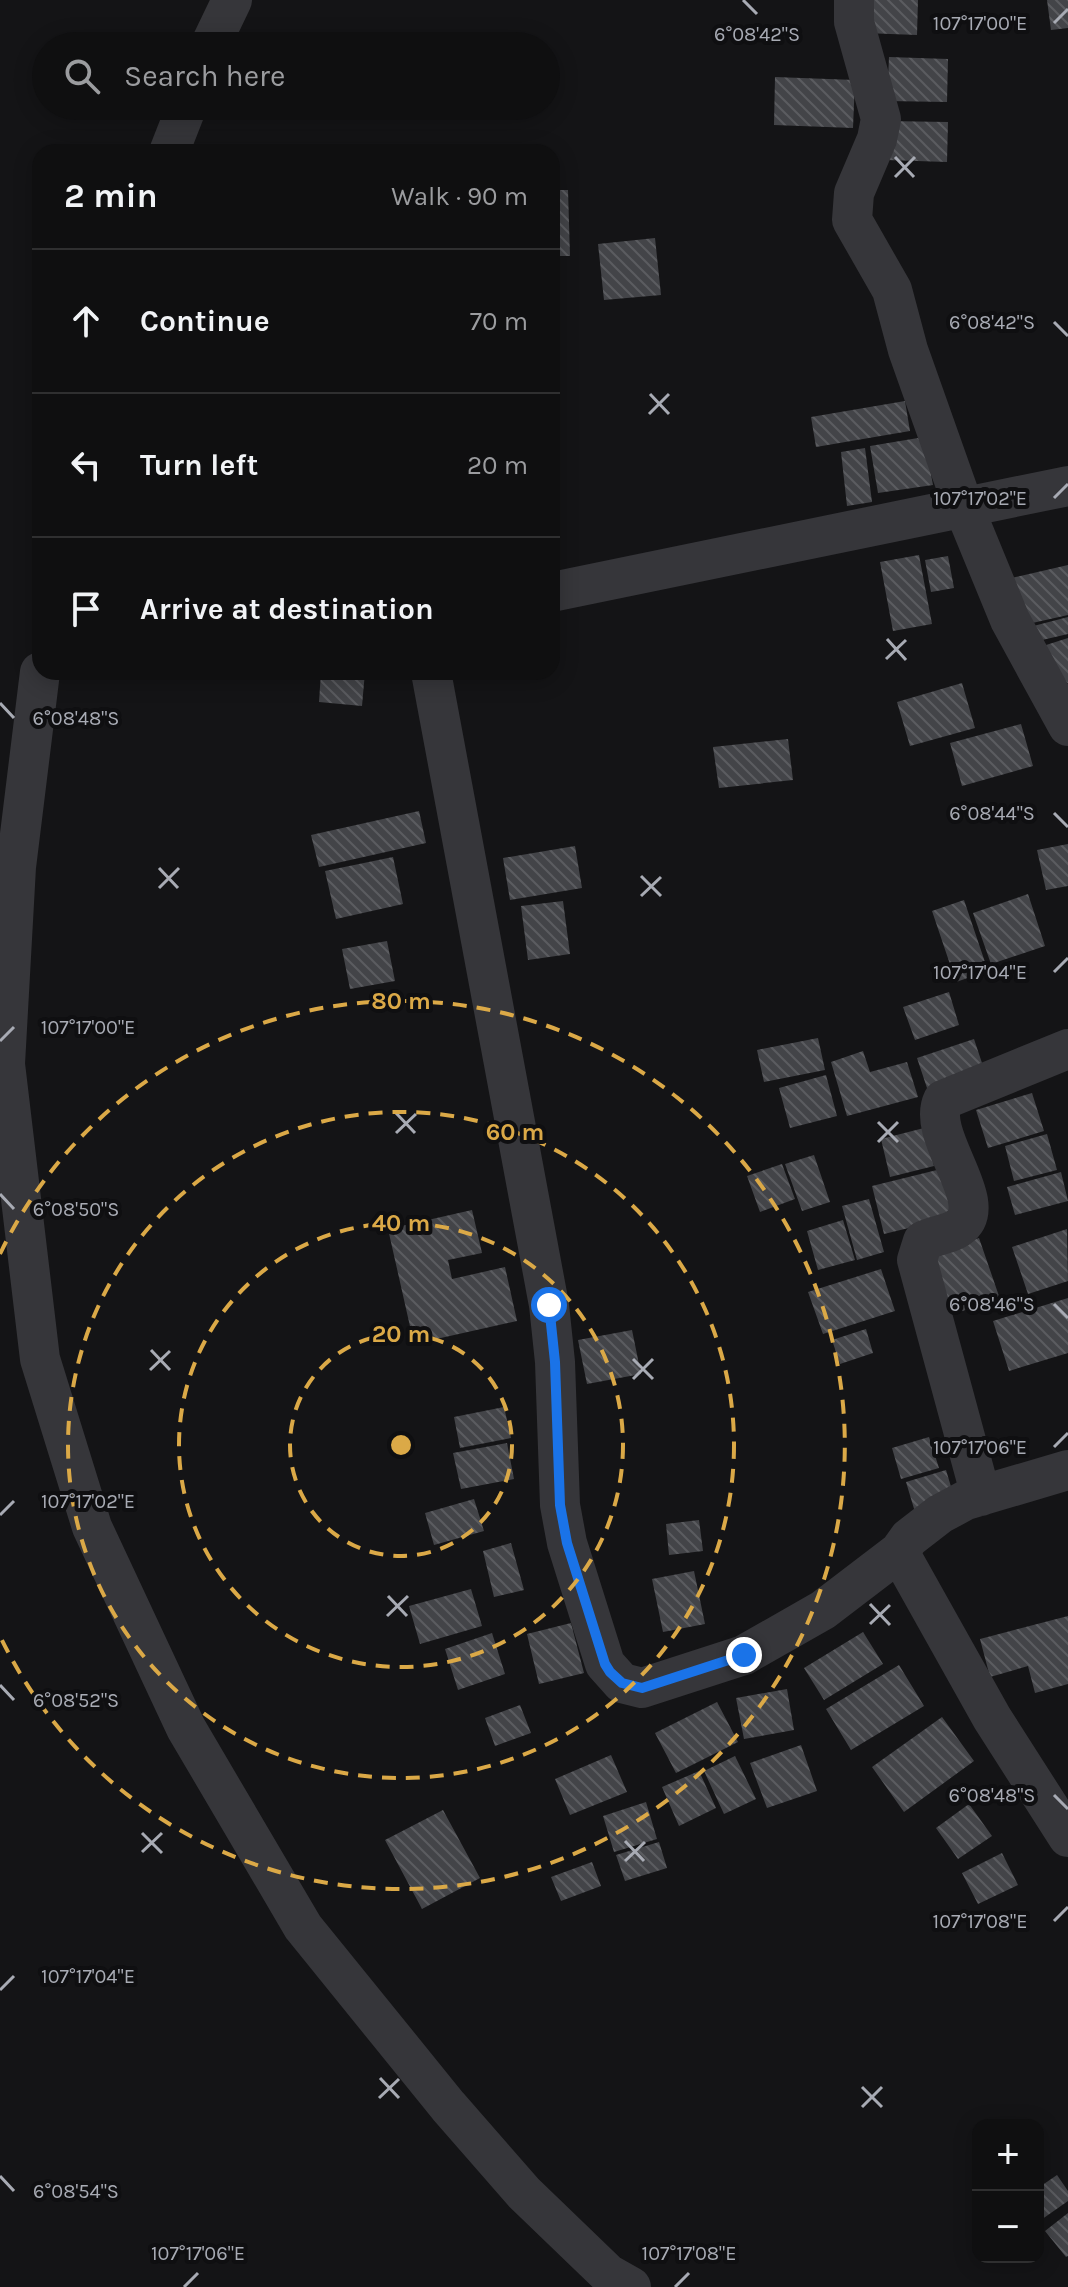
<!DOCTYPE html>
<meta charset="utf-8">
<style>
:root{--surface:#0f0f10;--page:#181819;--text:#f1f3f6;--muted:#9b9c9f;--line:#2f2f30}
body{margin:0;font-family:Karla,sans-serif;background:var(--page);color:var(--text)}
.controls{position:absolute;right:24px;bottom:24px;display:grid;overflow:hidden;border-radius:16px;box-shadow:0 4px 20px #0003}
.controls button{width:72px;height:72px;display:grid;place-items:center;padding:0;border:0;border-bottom:2px solid var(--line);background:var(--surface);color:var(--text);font:40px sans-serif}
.stop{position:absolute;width:24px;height:24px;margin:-18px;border:6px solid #1a73e8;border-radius:50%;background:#fff}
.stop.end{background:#1a73e8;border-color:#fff;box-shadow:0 2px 8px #0008}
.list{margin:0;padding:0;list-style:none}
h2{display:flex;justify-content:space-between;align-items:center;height:104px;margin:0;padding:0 32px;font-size:34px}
h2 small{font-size:26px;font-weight:400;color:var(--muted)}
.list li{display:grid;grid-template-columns:52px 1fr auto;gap:24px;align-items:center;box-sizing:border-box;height:144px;padding:0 32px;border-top:2px solid var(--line)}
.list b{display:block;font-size:30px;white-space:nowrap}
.list em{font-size:26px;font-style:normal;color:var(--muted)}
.icon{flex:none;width:44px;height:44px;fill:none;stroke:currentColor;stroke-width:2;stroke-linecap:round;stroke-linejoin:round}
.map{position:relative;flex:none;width:1068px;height:2287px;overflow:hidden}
.search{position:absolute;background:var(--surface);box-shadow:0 4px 20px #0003;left:32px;top:32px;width:528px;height:88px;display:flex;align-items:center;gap:20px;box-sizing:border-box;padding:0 28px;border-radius:44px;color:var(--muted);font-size:30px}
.panel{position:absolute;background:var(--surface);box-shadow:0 4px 20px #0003;left:32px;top:144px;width:528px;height:536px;border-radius:24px}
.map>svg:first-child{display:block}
.building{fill:url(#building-back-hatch)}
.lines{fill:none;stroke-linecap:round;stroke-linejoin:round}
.minor{stroke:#36363a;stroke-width:40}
.route{stroke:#1a73e8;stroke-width:10}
.ticks{fill:none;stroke:#a8abb4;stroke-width:3}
.ring{fill:none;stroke:#dba947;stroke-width:4;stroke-dasharray:14 10}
.ticks-label{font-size:20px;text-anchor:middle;fill:#a8abb4;stroke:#0f0f11;stroke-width:8;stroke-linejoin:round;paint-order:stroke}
.centre{fill:#dba947;stroke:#0f0f11;stroke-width:4}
.ring-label{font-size:24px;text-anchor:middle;font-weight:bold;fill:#dba947;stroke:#0f0f11;stroke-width:8;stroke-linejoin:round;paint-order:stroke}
</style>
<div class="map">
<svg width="1068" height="2287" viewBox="0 0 1068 2287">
<defs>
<pattern id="building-back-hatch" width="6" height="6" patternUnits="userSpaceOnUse" patternTransform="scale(2)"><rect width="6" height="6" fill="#434448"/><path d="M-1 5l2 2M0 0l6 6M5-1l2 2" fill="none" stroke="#5b5c60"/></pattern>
</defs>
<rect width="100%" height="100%" fill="#141416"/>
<path class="building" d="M865,0H918L917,35L864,33Z
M1047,0H1068V28L1051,30Z
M889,57L948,59L947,102L887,101Z
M775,77L855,80L853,128L774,125Z
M887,121L948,122L947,162L886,160Z
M552,190H568L570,256H552Z
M655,238L661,295L604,300L598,244Z
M905,401L910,431L816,447L811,417Z
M924,437L933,485L878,493L870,446Z
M865,448L872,502L847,506L841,452Z
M919,555L932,624L893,631L880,562Z
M948,556L954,588L931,592L925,560Z
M1068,565V615L1019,626L1007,579Z
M1068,617V634L1025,644L1022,629Z
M1068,638V683L1055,687L1043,646Z
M321,672H365L362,706L319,702Z
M962,683L975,728L910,746L897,702Z
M1021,724L1033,766L962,786L950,743Z
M788,739L793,780L719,788L713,747Z
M419,811L426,843L319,867L311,835Z
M1068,844V886L1046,890L1037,850Z
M575,846L582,888L510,900L503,858Z
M393,857L403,904L336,919L325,871Z
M1028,894L1045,946L991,964L973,913Z
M964,900L988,971L956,982L932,911Z
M563,901L570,954L528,960L521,906Z
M387,941L395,981L350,989L342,949Z
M949,992L959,1025L915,1040L903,1007Z
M818,1038L825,1070L764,1082L757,1050Z
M974,1039L986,1075L929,1094L917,1058Z
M863,1051L870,1072L907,1062L918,1097L847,1116L831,1062Z
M826,1075L837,1116L790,1128L779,1088Z
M1032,1093L1044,1131L988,1148L976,1110Z
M924,1128L934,1166L890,1177L881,1139Z
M1047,1134L1057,1170L1014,1181L1005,1146Z
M814,1155L830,1202L802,1211L785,1164Z
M782,1164L795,1199L760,1212L747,1176Z
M941,1169L954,1217L884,1234L872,1186Z
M1061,1172L1068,1201L1015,1215L1007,1187Z
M869,1199L884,1252L857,1260L842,1206Z
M472,1210L482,1253L448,1260L452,1279L505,1267L517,1321L414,1344L388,1229Z
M843,1220L855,1260L818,1270L807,1231Z
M1067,1229L1068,1281L1028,1294L1012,1247Z
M979,1238L1000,1299L953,1314L932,1254Z
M881,1269L895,1311L823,1334L808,1292Z
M1068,1298V1353L1009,1371L993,1321Z
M866,1329L873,1353L840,1364L832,1340Z
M632,1330L641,1374L587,1384L578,1340Z
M504,1407L511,1438L460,1448L454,1417Z
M929,1437L939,1468L901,1479L892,1448Z
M507,1443L514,1479L461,1489L453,1453Z
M946,1470L955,1500L915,1512L906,1482Z
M474,1499L484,1531L434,1545L425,1513Z
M699,1520L703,1551L669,1555L666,1524Z
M511,1543L524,1590L494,1597L483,1551Z
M694,1571L705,1624L663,1632L652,1579Z
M471,1589L482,1626L420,1644L409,1606Z
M1068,1616V1684L1035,1693L1028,1666L990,1677L980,1639Z
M571,1623L584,1673L539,1684L527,1634Z
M863,1632L883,1664L824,1700L804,1668Z
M492,1633L505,1674L458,1690L445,1649Z
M899,1665L924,1706L851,1750L826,1709Z
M787,1689L794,1730L744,1739L736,1698Z
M717,1702L738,1742L676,1773L655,1733Z
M520,1705L531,1733L495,1746L485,1718Z
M942,1717L974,1761L904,1812L872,1767Z
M801,1745L817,1791L767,1808L750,1763Z
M611,1755L627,1792L570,1815L555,1779Z
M735,1756L756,1799L724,1814L704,1771Z
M699,1771L716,1808L679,1826L662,1787Z
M646,1802L657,1839L614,1852L603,1816Z
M969,1804L992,1836L958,1859L936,1828Z
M443,1810L480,1878L422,1909L385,1840Z
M659,1842L667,1868L625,1881L616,1855Z
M1002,1853L1018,1885L978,1904L962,1873Z
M592,1862L601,1886L561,1901L551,1877Z
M1057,2175L1068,2191V2201L1038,2222V2188Z
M1068,2213V2256L1066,2257L1045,2231Z"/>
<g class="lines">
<path class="minor" d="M854,0V22L881,119L877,139L854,193L852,220L892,290L908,350L964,508L1010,620L1068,726
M210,46L232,0
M169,152L187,106
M552,592L1068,486
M40,672L16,867L5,1064L40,1359L92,1527L186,1728L303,1927L448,2106L524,2193L608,2274L631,2287
M431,672L549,1305L555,1362L560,1505L567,1543L605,1664L622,1683L642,1688L744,1655L823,1610L899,1552L909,1538L940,1514L966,1500L1068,1470
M981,1496L917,1260L923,1241C934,1235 948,1235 958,1228C994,1204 925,1137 943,1100L1068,1049
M899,1552L992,1718L1068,1837"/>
</g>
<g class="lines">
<path class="route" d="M549,1305L555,1362L560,1505L567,1543L605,1664L610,1672L622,1683L642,1688L744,1655"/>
</g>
<path class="ticks" d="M743,0L757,14M1054,23L1068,9M895,157L914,177M895,177L915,157M1054,322L1068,336M650,394L669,414M649,414L669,394M1054,498L1068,484M887,639L906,660M886,659L906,640M0,703L14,718M1054,813L1068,827M159,868L178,888M641,876L661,896M159,888L179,868M641,896L661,877M1054,972L1068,958M0,1041L14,1027M396,1113L415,1133M878,1122L898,1142M396,1133L416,1114M878,1142L898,1122M0,1194L14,1209M1054,1304L1068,1318M151,1350L170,1370M633,1359L653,1379M150,1370L170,1351M633,1379L653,1359M1054,1447L1068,1433M0,1515L14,1501M388,1596L407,1616M870,1604L890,1625M387,1616L408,1596M870,1624L890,1605M0,1685L14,1700M1054,1795L1068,1809M142,1833L162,1853M625,1841L644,1861M142,1852L162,1833M625,1861L645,1842M1054,1921L1068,1907M0,1990L14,1976M380,2078L399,2098M862,2087L882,2107M379,2098L399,2079M862,2107L882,2087M0,2176L14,2191M184,2287L198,2273M675,2287L689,2273"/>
<g class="ring">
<circle cx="401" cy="1445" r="111"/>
<circle cx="401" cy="1445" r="222"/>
<circle cx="401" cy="1445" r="333"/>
<path d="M0 1254A444 444 0 1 1 0 1636"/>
</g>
<g class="ticks-label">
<text x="980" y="30">107°17'00"E</text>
<text x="757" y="41">6°08'42"S</text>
<text x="992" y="329">6°08'42"S</text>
<text x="980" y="505">107°17'02"E</text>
<text x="76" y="725">6°08'48"S</text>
<text x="992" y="820">6°08'44"S</text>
<text x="980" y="979">107°17'04"E</text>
<text x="88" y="1034">107°17'00"E</text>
<text x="76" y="1216">6°08'50"S</text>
<text x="992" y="1311">6°08'46"S</text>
<text x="980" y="1454">107°17'06"E</text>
<text x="88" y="1508">107°17'02"E</text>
<text x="76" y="1707">6°08'52"S</text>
<text x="992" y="1802">6°08'48"S</text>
<text x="980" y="1928">107°17'08"E</text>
<text x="88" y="1983">107°17'04"E</text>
<text x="76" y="2198">6°08'54"S</text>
<text x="198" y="2260">107°17'06"E</text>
<text x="689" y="2260">107°17'08"E</text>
</g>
<circle cx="401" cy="1445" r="12" class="centre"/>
<g class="ring-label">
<text x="401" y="1009">80 m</text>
<text x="515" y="1140">60 m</text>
<text x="401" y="1231">40 m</text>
<text x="401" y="1342">20 m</text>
</g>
</svg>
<div class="controls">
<button>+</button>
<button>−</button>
</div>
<div class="stop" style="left:549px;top:1305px"></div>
<div class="stop end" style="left:744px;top:1655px"></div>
<div class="search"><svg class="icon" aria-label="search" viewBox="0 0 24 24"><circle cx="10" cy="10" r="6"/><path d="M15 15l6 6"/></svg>Search here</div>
<section class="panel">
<h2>2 min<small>Walk · 90 m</small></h2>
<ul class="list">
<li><svg class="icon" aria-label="ahead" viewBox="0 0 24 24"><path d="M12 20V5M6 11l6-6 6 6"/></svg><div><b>Continue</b></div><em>70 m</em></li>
<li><svg class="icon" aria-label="left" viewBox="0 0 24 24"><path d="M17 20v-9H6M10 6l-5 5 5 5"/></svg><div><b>Turn left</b></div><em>20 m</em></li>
<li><svg class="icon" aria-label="arrive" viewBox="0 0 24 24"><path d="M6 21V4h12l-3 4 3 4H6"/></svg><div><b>Arrive at destination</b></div></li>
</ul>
</section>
</div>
